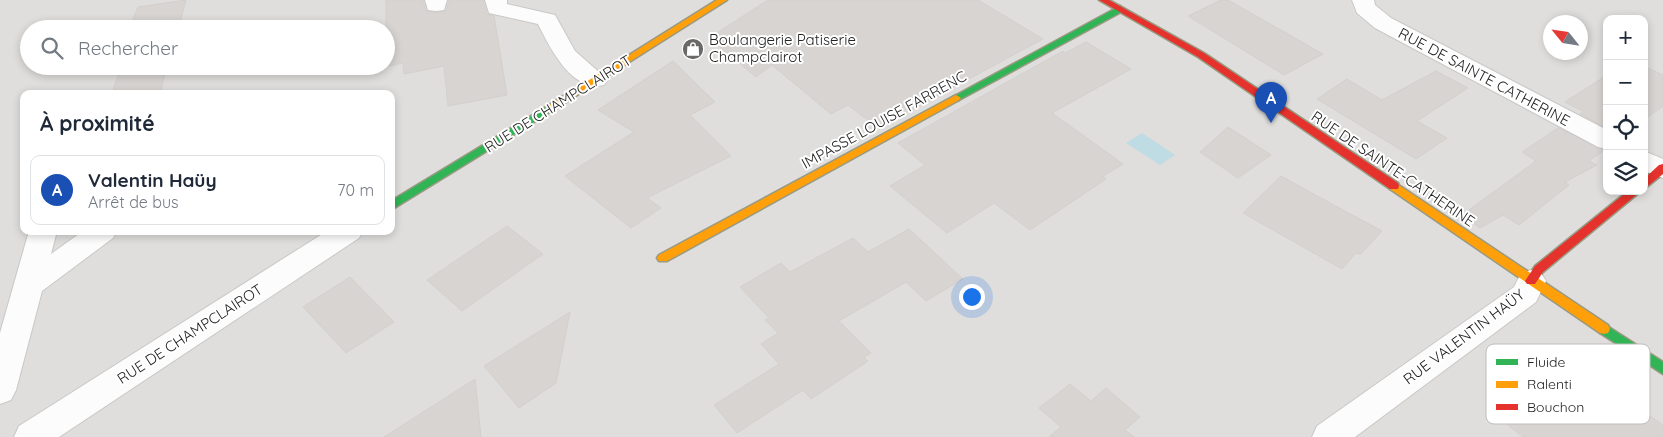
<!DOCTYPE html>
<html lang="fr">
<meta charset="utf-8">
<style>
:root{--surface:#fff;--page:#f2f2f3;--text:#1f2937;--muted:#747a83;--line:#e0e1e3;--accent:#7c3aed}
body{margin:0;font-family:Quicksand,sans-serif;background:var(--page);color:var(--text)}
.controls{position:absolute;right:15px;top:15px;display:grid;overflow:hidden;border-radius:10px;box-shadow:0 2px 8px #0003}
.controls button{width:45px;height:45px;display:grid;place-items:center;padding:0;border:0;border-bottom:1px solid var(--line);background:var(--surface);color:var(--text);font:25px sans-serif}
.compass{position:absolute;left:1543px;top:15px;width:45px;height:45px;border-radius:50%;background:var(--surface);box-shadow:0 2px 8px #0003;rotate:300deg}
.you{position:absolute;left:971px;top:296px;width:18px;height:18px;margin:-12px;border:4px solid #fff;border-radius:50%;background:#1a73e8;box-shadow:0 0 0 8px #1a73e833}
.badge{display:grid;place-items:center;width:32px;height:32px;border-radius:50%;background:var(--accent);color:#fff;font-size:16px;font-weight:700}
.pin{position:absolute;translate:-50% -41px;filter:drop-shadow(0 1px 2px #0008)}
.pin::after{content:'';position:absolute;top:26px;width:18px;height:15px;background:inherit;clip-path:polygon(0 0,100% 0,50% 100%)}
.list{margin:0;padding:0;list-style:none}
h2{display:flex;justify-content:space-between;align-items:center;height:65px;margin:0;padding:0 20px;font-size:21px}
h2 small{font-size:16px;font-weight:400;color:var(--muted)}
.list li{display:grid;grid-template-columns:32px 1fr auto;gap:15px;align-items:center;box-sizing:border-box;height:70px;margin:0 10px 10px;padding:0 10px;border:1px solid var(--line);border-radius:10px}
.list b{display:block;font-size:19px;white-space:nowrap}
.list p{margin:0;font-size:16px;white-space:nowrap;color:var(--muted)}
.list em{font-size:16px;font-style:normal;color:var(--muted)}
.icon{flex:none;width:28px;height:28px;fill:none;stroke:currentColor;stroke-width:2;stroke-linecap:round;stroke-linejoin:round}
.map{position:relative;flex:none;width:1663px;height:437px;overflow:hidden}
.search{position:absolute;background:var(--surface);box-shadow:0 2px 8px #0003;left:20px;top:20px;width:375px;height:55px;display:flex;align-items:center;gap:12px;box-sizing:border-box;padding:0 18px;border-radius:28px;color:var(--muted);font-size:19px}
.panel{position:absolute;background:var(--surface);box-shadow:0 2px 8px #0003;left:20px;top:90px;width:375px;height:145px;border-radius:10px}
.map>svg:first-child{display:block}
.residential{fill:#dfdedc;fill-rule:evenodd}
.water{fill:#bfdbe3}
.building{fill:#d7d4d2;stroke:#d3d0cc}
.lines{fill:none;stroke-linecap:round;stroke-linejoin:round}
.street-casing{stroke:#c9c8c7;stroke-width:2}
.fast-casing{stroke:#999a82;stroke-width:3}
.slow-casing{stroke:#999a82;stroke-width:3}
.jam-casing{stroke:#999a82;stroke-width:3}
.street{fill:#fdfcfc;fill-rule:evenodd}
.fast{fill:#30b455;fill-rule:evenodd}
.slow{fill:#ff9f0a;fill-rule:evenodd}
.jam{fill:#e5322d;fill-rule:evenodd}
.labels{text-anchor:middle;stroke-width:4;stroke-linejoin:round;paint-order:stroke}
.poi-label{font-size:15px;fill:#222;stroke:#fff;text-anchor:start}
.street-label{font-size:15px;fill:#222;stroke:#fff}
.key{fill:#fff;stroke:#bdbdbd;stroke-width:1}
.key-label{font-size:14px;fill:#222}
</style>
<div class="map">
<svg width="1663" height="437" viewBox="0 0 1663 437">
<rect width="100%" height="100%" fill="#f0eeeb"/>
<path class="residential" d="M0,0H1663V437H0ZM1607,19H1644V191H1607ZM1550,22H1580V52H1550ZM29,29H386V66H29ZM24,94H391V231H24Z"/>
<path class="water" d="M1142,133L1175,155L1160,165L1126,143Z"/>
<path class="building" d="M186,0L178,29H129L138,7Z
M386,0H423L426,11L436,13L446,11L449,0H483L487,14L494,16L507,95L448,106L444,66L404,74L403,63L390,66L391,48L386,49Z
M768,0H978L1043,39L878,128L848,105L831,114L772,65L756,77L709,38Z
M1221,0H1228L1323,54L1284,75L1188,16Z
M1086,42L1131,69L1052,113L1123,164L1103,176L1106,179L1030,230L994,203L947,233L890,186L925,165L898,143L1063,51L1065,53Z
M673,61L715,102L690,115L731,156L647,198L661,208L631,228L565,176L634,132L598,110Z
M114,66H167L160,94H112L119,72L112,73Z
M1644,66L1663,75V106L1644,120Z
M1436,71L1468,88L1417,121L1447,138L1416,159L1317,99L1347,79L1382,100Z
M1607,75V128L1580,114L1583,111L1565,102Z
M1228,127L1271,155L1238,178L1200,152Z
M1558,128L1604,150L1589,161L1597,165L1565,182L1569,185L1519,225L1503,215L1480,228L1473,223L1466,212L1536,161L1522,152Z
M1281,176L1330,203L1382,231L1361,254L1356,253L1342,269L1243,213Z
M507,226L543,254L462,311L427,280Z
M909,229L963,279L926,301L906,282L839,321L871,353L864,357L868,361L811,399L803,390L737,433L714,405L779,364L761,344L778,333L765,320L769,318L740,287L781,263L790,272L853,238L868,252Z
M350,277L394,322L346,353L303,307Z
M570,312L556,383L519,408L484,366Z
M1567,358L1663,425V437H1523L1494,414Z
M475,379L481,437H384Z
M1070,384L1091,401L1106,388L1140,417L1125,430L1134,437H1049L1061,427L1039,408Z"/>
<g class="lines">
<g class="street-casing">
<path id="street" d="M425,0H447L444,10L436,11L428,10Z
M485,0H507V4L555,15L575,51L608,80L604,85C572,93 550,48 538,24L489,13Z
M1352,0H1374L1375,5L1391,18L1607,130V149L1598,147L1375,28L1357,13Z
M1644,151L1663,159V178L1644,171Z
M29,231H57L51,254L83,231H117L113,238L42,291L16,390L11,400L0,404V333Z
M327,231H363L359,238L59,437H14L19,426Z
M1531,270L1541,273L1546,281L1536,302L1355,437H1312L1317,426L1514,287L1521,273Z"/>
</g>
<g class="fast-casing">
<path id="fast" d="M1120,6L1124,9L1123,11L959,100L956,101L951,98Z
M551,104L556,107L555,109L391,210V201Z
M1604,324L1663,362V374L1600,333L1598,329L1600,325Z"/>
</g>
<g class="slow-casing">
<path id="slow" d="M717,0H727L555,109L551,110L546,107Z
M956,95L961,98L959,100L667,261H659L657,258L659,255Z
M1394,182L1608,325L1610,329L1608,333L1604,334L1600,333L1390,189L1389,186L1390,183Z"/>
</g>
<g class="jam-casing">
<path id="jam" d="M1099,0H1109L1204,53L1398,183L1399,186L1398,189H1390L1198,57Z
M1663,164V174L1644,189V179L1659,165Z
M1628,191H1641L1543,272L1535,284H1527L1525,281L1535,266Z"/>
</g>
<use href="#street" class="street"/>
<use href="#fast" class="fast"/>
<use href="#slow" class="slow"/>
<use href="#jam" class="jam"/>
</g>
<defs>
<g id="shop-disc" transform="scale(1.125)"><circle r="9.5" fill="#6a6968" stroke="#fff"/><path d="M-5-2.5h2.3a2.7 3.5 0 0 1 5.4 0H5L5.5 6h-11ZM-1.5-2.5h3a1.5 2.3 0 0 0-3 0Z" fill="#fff"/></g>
</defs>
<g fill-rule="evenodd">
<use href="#shop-disc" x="693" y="49"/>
</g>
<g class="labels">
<g class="poi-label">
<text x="709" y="45">Boulangerie Patiserie<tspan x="709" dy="17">Champclairot</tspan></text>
</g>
<g class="street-label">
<text transform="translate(1484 77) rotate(28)" y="5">RUE DE SAINTE CATHERINE</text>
<text transform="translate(558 104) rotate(-32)" y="5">RUE DE CHAMPCLAIROT</text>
<text transform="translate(884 120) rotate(-29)" y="5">IMPASSE LOUISE FARRENC</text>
<text transform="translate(1393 169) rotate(34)" y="5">RUE DE SAINTE-CATHERINE</text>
<text transform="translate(190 334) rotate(-33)" y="5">RUE DE CHAMPCLAIROT</text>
<text transform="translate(1464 337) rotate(-37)" y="5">RUE VALENTIN HAÜY</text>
</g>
</g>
<rect x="1486" y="344" width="164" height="80" rx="8" class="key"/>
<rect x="1496" y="359" width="22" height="6" fill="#30b455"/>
<rect x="1496" y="381" width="22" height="7" fill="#ff9f0a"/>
<rect x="1496" y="404" width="22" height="6" fill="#e5322d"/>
<g class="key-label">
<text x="1527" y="367">Fluide</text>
<text x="1527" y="389">Ralenti</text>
<text x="1527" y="412">Bouchon</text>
</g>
</svg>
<div class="controls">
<button>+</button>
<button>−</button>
<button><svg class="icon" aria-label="locate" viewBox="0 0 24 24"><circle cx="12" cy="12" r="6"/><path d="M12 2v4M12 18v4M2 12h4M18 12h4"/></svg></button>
<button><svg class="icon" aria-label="layers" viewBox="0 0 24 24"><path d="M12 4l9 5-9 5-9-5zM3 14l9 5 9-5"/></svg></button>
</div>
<svg class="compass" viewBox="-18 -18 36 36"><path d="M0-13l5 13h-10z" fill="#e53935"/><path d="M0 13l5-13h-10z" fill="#747a83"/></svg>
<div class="you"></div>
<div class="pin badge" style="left:1271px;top:123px;background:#1a4fb4">A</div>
<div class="search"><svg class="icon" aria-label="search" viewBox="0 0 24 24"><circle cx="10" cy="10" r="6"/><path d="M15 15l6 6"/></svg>Rechercher</div>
<section class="panel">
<h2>À proximité<small></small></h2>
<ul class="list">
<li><span class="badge" style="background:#1a4fb4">A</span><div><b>Valentin Haüy</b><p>Arrêt de bus</p></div><em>70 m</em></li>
</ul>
</section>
</div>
